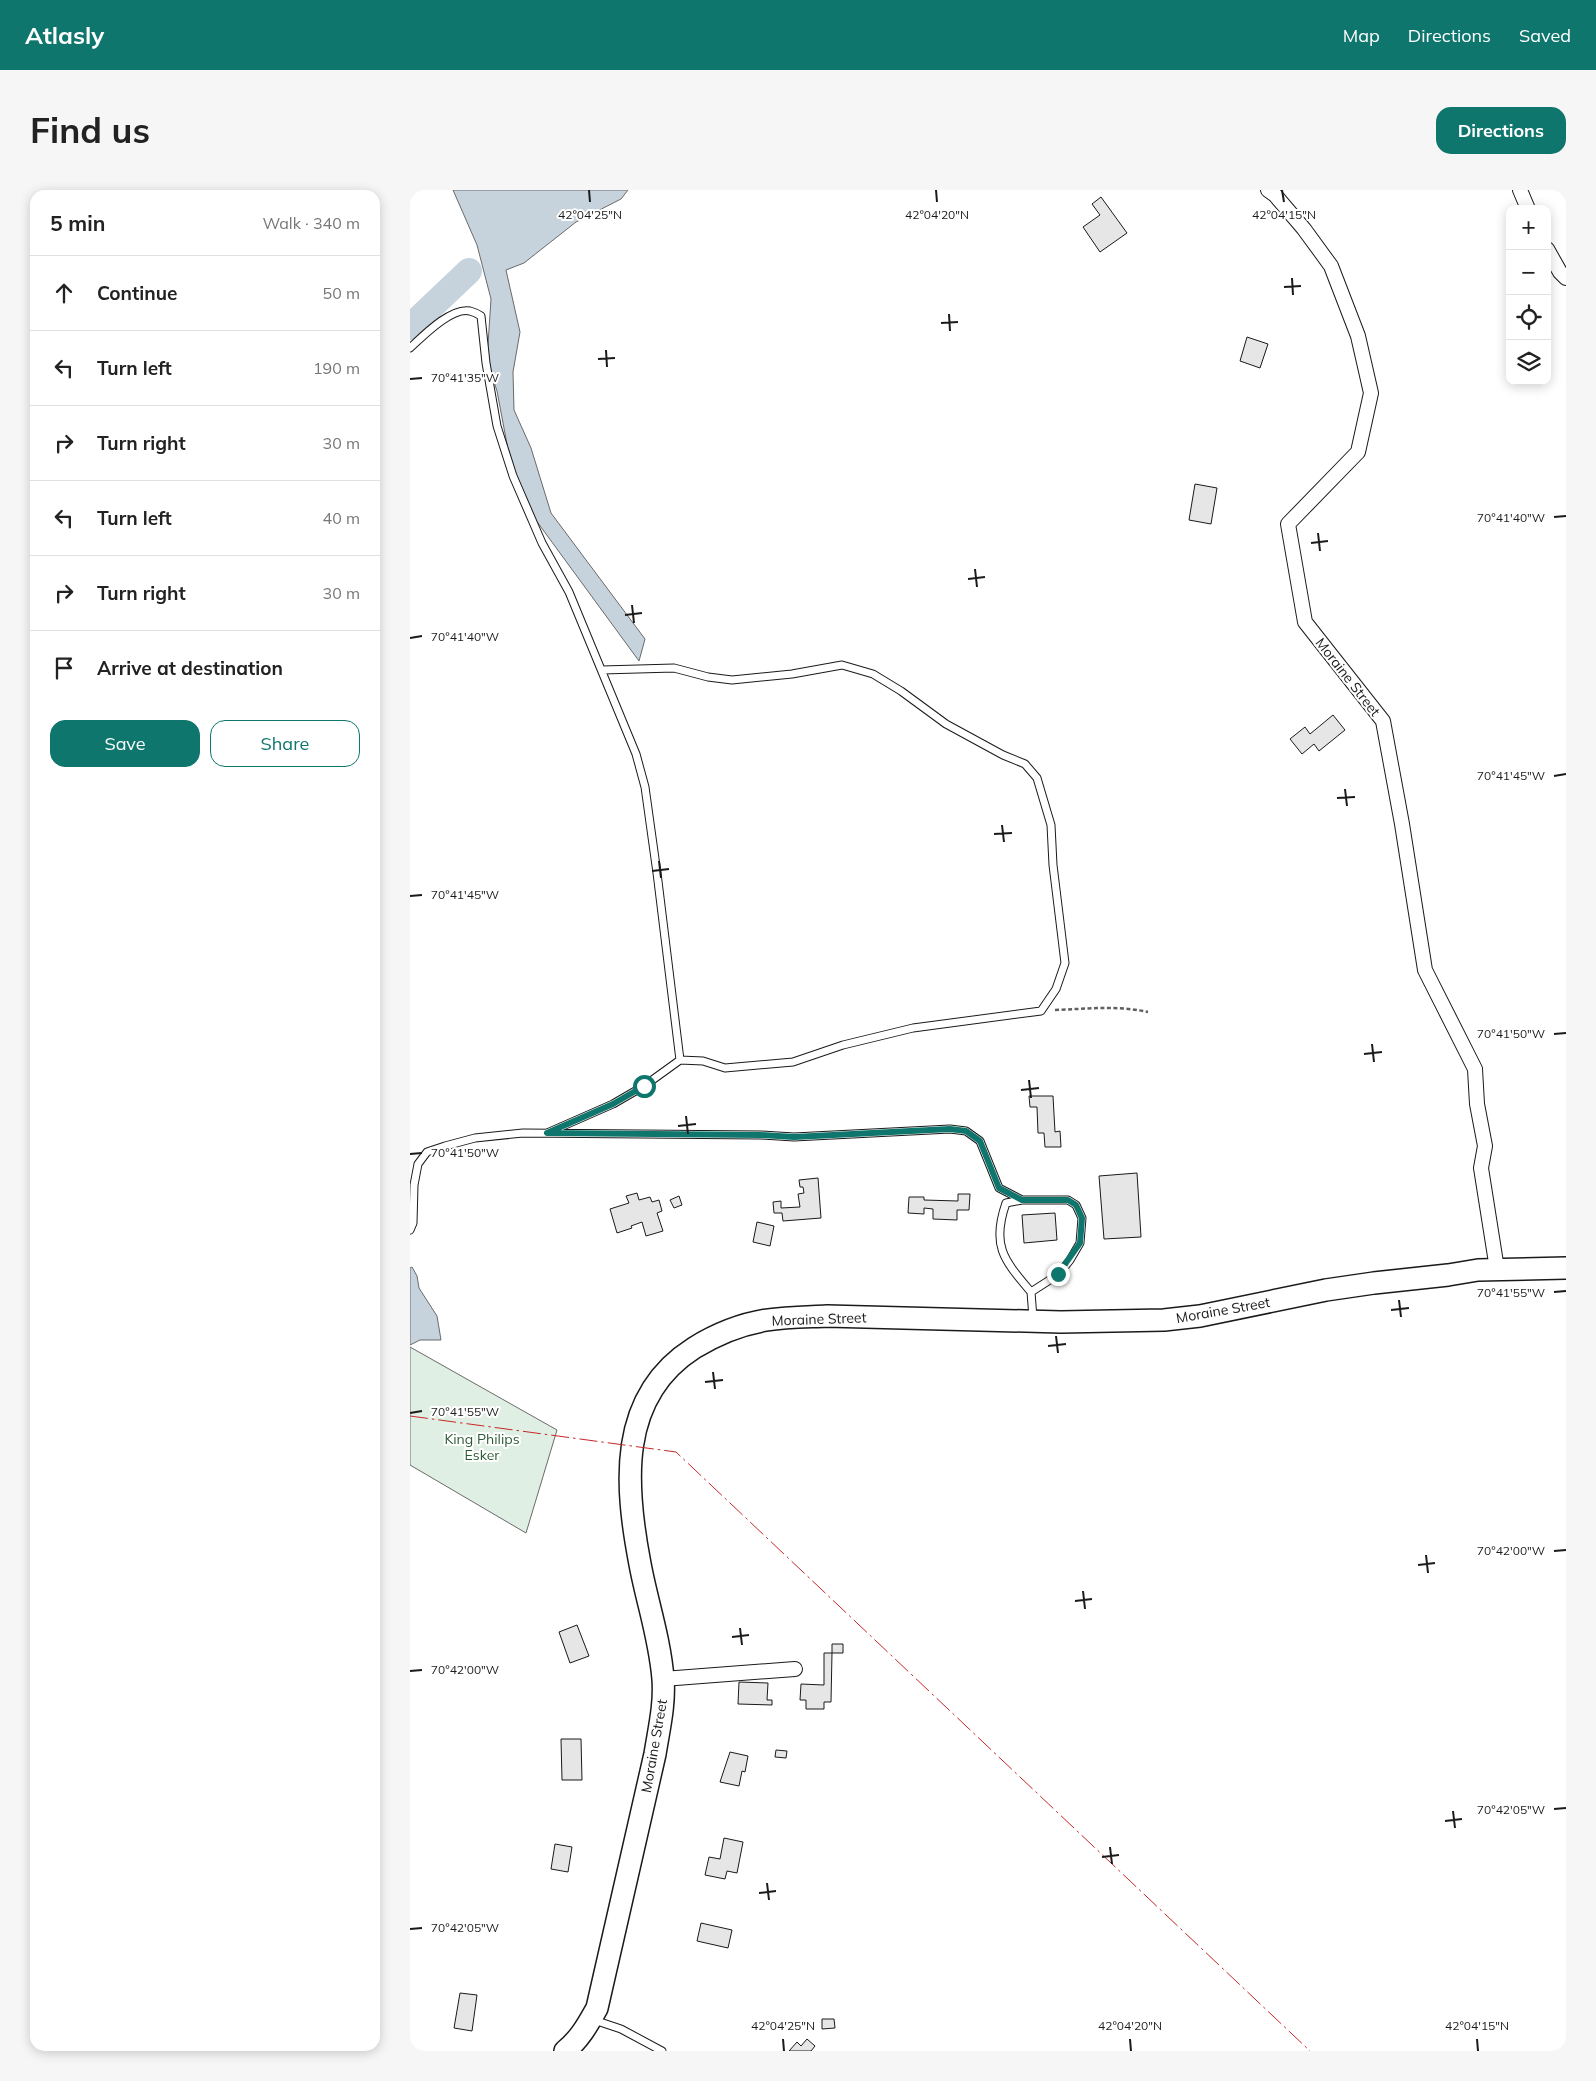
<!DOCTYPE html>
<meta charset="utf-8">
<style>
:root{--surface:#fff;--page:#f6f6f6;--text:#222;--muted:#767676;--line:#e0e0e0;--accent:#0f766e}
body{margin:0;font-family:Mulish,sans-serif;background:var(--page);color:var(--text)}
.controls{position:absolute;right:15px;top:15px;display:grid;overflow:hidden;border-radius:10px;box-shadow:0 2px 12px #0003}
.controls button{width:45px;height:45px;display:grid;place-items:center;padding:0;border:0;border-bottom:1px solid var(--line);background:var(--surface);color:var(--text);font:25px sans-serif}
.stop{position:absolute;width:15px;height:15px;margin:-11px;border:4px solid #0f766e;border-radius:50%;background:#fff}
.stop.end{background:#0f766e;border-color:#fff;box-shadow:0 1px 5px #0008}
.list{margin:0;padding:0;list-style:none}
h2{display:flex;justify-content:space-between;align-items:center;height:65px;margin:0;padding:0 20px;font-size:21px}
h2 small{font-size:16px;font-weight:400;color:var(--muted)}
.list li{display:grid;grid-template-columns:32px 1fr auto;gap:15px;align-items:center;box-sizing:border-box;height:75px;padding:0 20px;border-top:1px solid var(--line)}
.list b{display:block;font-size:19px;white-space:nowrap}
.list em{font-size:16px;font-style:normal;color:var(--muted)}
.actions{display:flex;gap:10px;padding:15px 20px}
.actions a{flex:1;padding:11px 0;border:1px solid var(--accent);border-radius:15px;text-align:center;font-size:18px;color:var(--accent)}
.actions .main{background:var(--accent);color:#fff}
.icon{flex:none;width:28px;height:28px;fill:none;stroke:currentColor;stroke-width:2;stroke-linecap:round;stroke-linejoin:round}
.map{position:relative;flex:none;width:1156px;height:1861px;overflow:hidden;border-radius:15px}
header{display:flex;align-items:center;gap:30px;box-sizing:border-box;height:70px;padding:0 25px;background:var(--accent);color:#fff}
header strong{font-size:24px}
nav{display:flex;gap:28px;margin-inline-start:auto;font-size:18px}
.intro{display:flex;align-items:center;justify-content:space-between;box-sizing:border-box;height:120px;padding:0 30px}
h1{margin:0;font-size:35px}
.button{padding:12px 22px;border-radius:15px;background:var(--accent);color:#fff;font-size:18px;font-weight:700}
main{display:flex;gap:30px;padding:0 30px}
aside{flex:1;background:var(--surface);border-radius:15px;box-shadow:0 2px 12px #0003}
.map>svg:first-child{display:block}
.green{fill:#e0efe3;stroke:#6a6a6a}
.water{fill:#c6d2dc;stroke:#6a6a6a}
.lines{fill:none;stroke-linecap:round;stroke-linejoin:round}
.river{stroke:#c6d2dc;stroke-width:26}
.building{fill:#e6e6e6;stroke:#1a1a1a}
.service-casing{stroke:#1a1a1a;stroke-width:9}
.minor-casing{stroke:#1a1a1a;stroke-width:16}
.primary-casing{stroke:#1a1a1a;stroke-width:24}
.path{stroke:#5f5f5f;stroke-width:2.5;stroke-dasharray:4 2.5;stroke-linecap:butt}
.service{stroke:#fff;stroke-width:7}
.minor{stroke:#fff;stroke-width:14}
.primary{stroke:#fff;stroke-width:21}
.power{stroke:#c62828;stroke-width:1;stroke-dasharray:18 4 2.5 4;stroke-linecap:butt}
.route{stroke:#0f766e;stroke-width:6}
.ticks{fill:none;stroke:#1a1a1a;stroke-width:2}
.labels{text-anchor:middle;stroke-width:4;stroke-linejoin:round;paint-order:stroke}
.street-label{font-size:14px;fill:#1a1a1a;stroke:#fff}
.park-label{font-size:14px;fill:#2b5a34;stroke:#fff}
.ticks-label{font-size:12px;text-anchor:middle;fill:#1a1a1a;stroke:#fff;stroke-width:4;stroke-linejoin:round;paint-order:stroke}
</style>
<header>
<strong>Atlasly</strong>
<nav><a>Map</a><a>Directions</a><a>Saved</a></nav>
</header>
<div class="intro"><h1>Find us</h1><a class="button">Directions</a></div>
<main>
<aside>
<h2>5 min<small>Walk · 340 m</small></h2>
<ul class="list">
<li><svg class="icon" aria-label="ahead" viewBox="0 0 24 24"><path d="M12 20V5M6 11l6-6 6 6"/></svg><div><b>Continue</b></div><em>50 m</em></li>
<li><svg class="icon" aria-label="left" viewBox="0 0 24 24"><path d="M17 20v-9H6M10 6l-5 5 5 5"/></svg><div><b>Turn left</b></div><em>190 m</em></li>
<li><svg class="icon" aria-label="right" viewBox="0 0 24 24"><path d="M7 20v-9h11M14 6l5 5-5 5"/></svg><div><b>Turn right</b></div><em>30 m</em></li>
<li><svg class="icon" aria-label="left" viewBox="0 0 24 24"><path d="M17 20v-9H6M10 6l-5 5 5 5"/></svg><div><b>Turn left</b></div><em>40 m</em></li>
<li><svg class="icon" aria-label="right" viewBox="0 0 24 24"><path d="M7 20v-9h11M14 6l5 5-5 5"/></svg><div><b>Turn right</b></div><em>30 m</em></li>
<li><svg class="icon" aria-label="arrive" viewBox="0 0 24 24"><path d="M6 21V4h12l-3 4 3 4H6"/></svg><div><b>Arrive at destination</b></div></li>
</ul>
<div class="actions"><a class="main">Save</a><a>Share</a></div>
</aside>
<div class="map">
<svg width="1156" height="1861" viewBox="0 0 1156 1861">
<rect width="100%" height="100%" fill="#fff"/>
<path class="green" d="M0,1157L147,1240L116,1343L0,1275Z"/>
<path class="water" d="M43,0H218L211,9L166,32L114,73L96,80L110,142L103,182L104,220L121,258L141,323L235,449L229,471L117,318L103,286L87,201L77,170L81,109L67,55Z
M2,1077L7,1086L9,1098L27,1126L31,1150H10L0,1155V1078Z"/>
<g class="lines">
<path class="river" d="M0,137L59,81"/>
</g>
<path class="building" d="M691,7L717,43L690,62L673,37L690,25L682,14Z
M837,147L858,154L850,178L830,171Z
M785,294L807,298L801,334L779,330Z
M923,525L935,540L909,561L904,554L892,564L880,549L895,537L900,544Z
M619,906H643L645,942L650,941L651,957H635L634,943H628L627,917H620Z
M727,983L731,1047L694,1049L689,986Z
M408,988L411,1028L373,1031L372,1023H364L363,1012L371,1011V1018L390,1017L388,1004L394,1003L393,997H390L389,990Z
M227,1003L229,1010L240,1007L242,1012L249,1010L252,1021L247,1023L253,1041L236,1046L232,1032L221,1036L222,1038L207,1043L200,1019L219,1013L216,1006Z
M548,1004H560L559,1020H547V1030L523,1029V1019L514,1018V1024L498,1023L499,1007H514V1010L548,1011Z
M269,1006L272,1015L264,1018L260,1010Z
M645,1023L647,1050L614,1053L612,1025Z
M347,1032L364,1036L360,1056L343,1052Z
M167,1435L179,1466L160,1473L149,1442Z
M422,1454H433V1463H422Z
M414,1463H422L421,1512H414V1519H396V1510H390L391,1494L414,1495Z
M329,1492L358,1493L357,1510H362V1515L328,1514Z
M151,1549H171L172,1590H152Z
M366,1560L377,1561L376,1568L365,1567Z
M320,1562L338,1566L335,1582L332,1581L329,1596L310,1592Z
M314,1648L333,1652L327,1683L317,1681L315,1689L295,1685L299,1667L310,1669Z
M145,1654L162,1657L158,1682L141,1679Z
M291,1733L322,1740L318,1758L287,1751Z
M50,1803L67,1805L62,1841L44,1838Z
M412,1829H424L425,1838L412,1839Z
M397,1849L405,1856L401,1861H379L387,1852L391,1856Z"/>
<g class="lines">
<g class="service-casing">
<path id="service" d="M0,158C13,146 41,117 60,121C64,122 68,124 71,126L76,173L87,236L103,286L132,353L159,402L226,564L235,597L247,683L270,870
M137,943L203,914L234,896L270,870L293,871L315,878L383,872L433,855L503,838L631,821L646,799L655,773L643,675L641,635L627,588L615,574L593,565L536,534L491,501L463,484L432,475L382,484L322,490L298,487L264,478L192,480
M0,1040L3,1033L4,995L8,974L17,962L35,956L65,948L113,943L351,945L384,947L540,939L556,941L570,951L589,998L612,1010
M621,1102C594,1070 581,1056 596,1013L612,1010H658L666,1015L672,1028L670,1053L660,1070L649,1084L621,1102L623,1128
M184,1830L211,1839L252,1861"/>
</g>
<g class="minor-casing">
<path id="minor" d="M858,0L865,5L894,39L921,76L948,146L961,203L948,262L878,334L895,432L973,531L992,634L1015,780L1065,879L1067,914L1075,956L1071,978L1087,1079
M1110,0L1118,19
M1137,59L1150,82L1156,88
M253,1489L385,1479"/>
</g>
<g class="primary-casing">
<path id="primary" d="M155,1861C170,1849 178,1834 187,1818L245,1564C249,1539 255,1514 253,1489C250,1449 237,1412 230,1374C215,1296 207,1207 284,1158C305,1145 332,1134 357,1130C377,1127 397,1127 417,1126L651,1132L754,1130L790,1126L916,1100L964,1093L1038,1085L1068,1080L1156,1078"/>
</g>
<path class="path" d="M645,820C677,819 705,815 738,822"/>
<use href="#service" class="service"/>
<use href="#minor" class="minor"/>
<use href="#primary" class="primary"/>
<path class="power" d="M0,1226L266,1262L900,1861"/>
</g>
<g class="lines">
<path class="route" d="M234,896L203,914L137,943L350,945L384,947L540,939L556,941L570,951L589,998L612,1010H658L666,1015L672,1028L670,1053L648,1084"/>
</g>
<path class="ticks" d="M179,0L180,12M526,0L527,12M872,0L874,12M882,88L883,105M874,97L891,96M539,124L540,141M531,133L548,132M196,160L197,177M188,169L205,168M0,189L12,188M1144,327L1156,326M908,343L910,361M901,353L918,351M565,379L567,397M558,389L575,387M222,415L224,433M215,425L232,423M0,448L12,446M1144,586L1156,584M935,599L937,616M927,608L945,607M592,635L594,652M584,644L602,643M249,671L251,688M242,681L259,679M0,706L12,705M1144,844L1156,843M962,854L964,872M954,864L972,862M619,890L621,908M611,900L629,898M276,926L278,944M268,936L286,934M0,964L12,963M1144,1102L1156,1101M989,1110L991,1127M981,1120L999,1118M646,1146L648,1163M638,1156L656,1154M303,1182L305,1199M295,1192L313,1190M0,1223L12,1221M1144,1361L1156,1360M1016,1365L1018,1383M1008,1375L1025,1373M673,1401L675,1419M665,1411L682,1409M330,1438L332,1455M322,1447L339,1445M0,1481L12,1480M1144,1619L1156,1618M1043,1621L1045,1638M1035,1631L1052,1629M700,1657L702,1674M692,1667L709,1665M357,1693L359,1710M349,1703L366,1701M0,1739L12,1738M373,1849L374,1861M720,1849L721,1861M1067,1849L1068,1861"/>
<g class="labels">
<g class="street-label">
<text transform="translate(938 487) rotate(52)" y="5">Moraine Street</text>
<text transform="translate(813 1120) rotate(-10)" y="5">Moraine Street</text>
<text transform="translate(409 1129) rotate(-2)" y="5">Moraine Street</text>
<text transform="translate(244 1556) rotate(-80)" y="5">Moraine Street</text>
</g>
<g class="park-label">
<text x="72" y="1254">King Philips<tspan x="72" dy="16">Esker</tspan></text>
</g>
</g>
<g class="ticks-label">
<text x="180" y="29">42°04'25"N</text>
<text x="527" y="29">42°04'20"N</text>
<text x="874" y="29">42°04'15"N</text>
<text x="55" y="192">70°41'35"W</text>
<text x="1101" y="332">70°41'40"W</text>
<text x="55" y="451">70°41'40"W</text>
<text x="1101" y="590">70°41'45"W</text>
<text x="55" y="709">70°41'45"W</text>
<text x="1101" y="848">70°41'50"W</text>
<text x="55" y="967">70°41'50"W</text>
<text x="1101" y="1107">70°41'55"W</text>
<text x="55" y="1226">70°41'55"W</text>
<text x="1101" y="1365">70°42'00"W</text>
<text x="55" y="1484">70°42'00"W</text>
<text x="1101" y="1624">70°42'05"W</text>
<text x="55" y="1742">70°42'05"W</text>
<text x="373" y="1840">42°04'25"N</text>
<text x="720" y="1840">42°04'20"N</text>
<text x="1067" y="1840">42°04'15"N</text>
</g>
</svg>
<div class="controls">
<button>+</button>
<button>−</button>
<button><svg class="icon" aria-label="locate" viewBox="0 0 24 24"><circle cx="12" cy="12" r="6"/><path d="M12 2v4M12 18v4M2 12h4M18 12h4"/></svg></button>
<button><svg class="icon" aria-label="layers" viewBox="0 0 24 24"><path d="M12 4l9 5-9 5-9-5zM3 14l9 5 9-5"/></svg></button>
</div>
<div class="stop" style="left:234px;top:896px"></div>
<div class="stop end" style="left:648px;top:1084px"></div>
</div>
</main>
